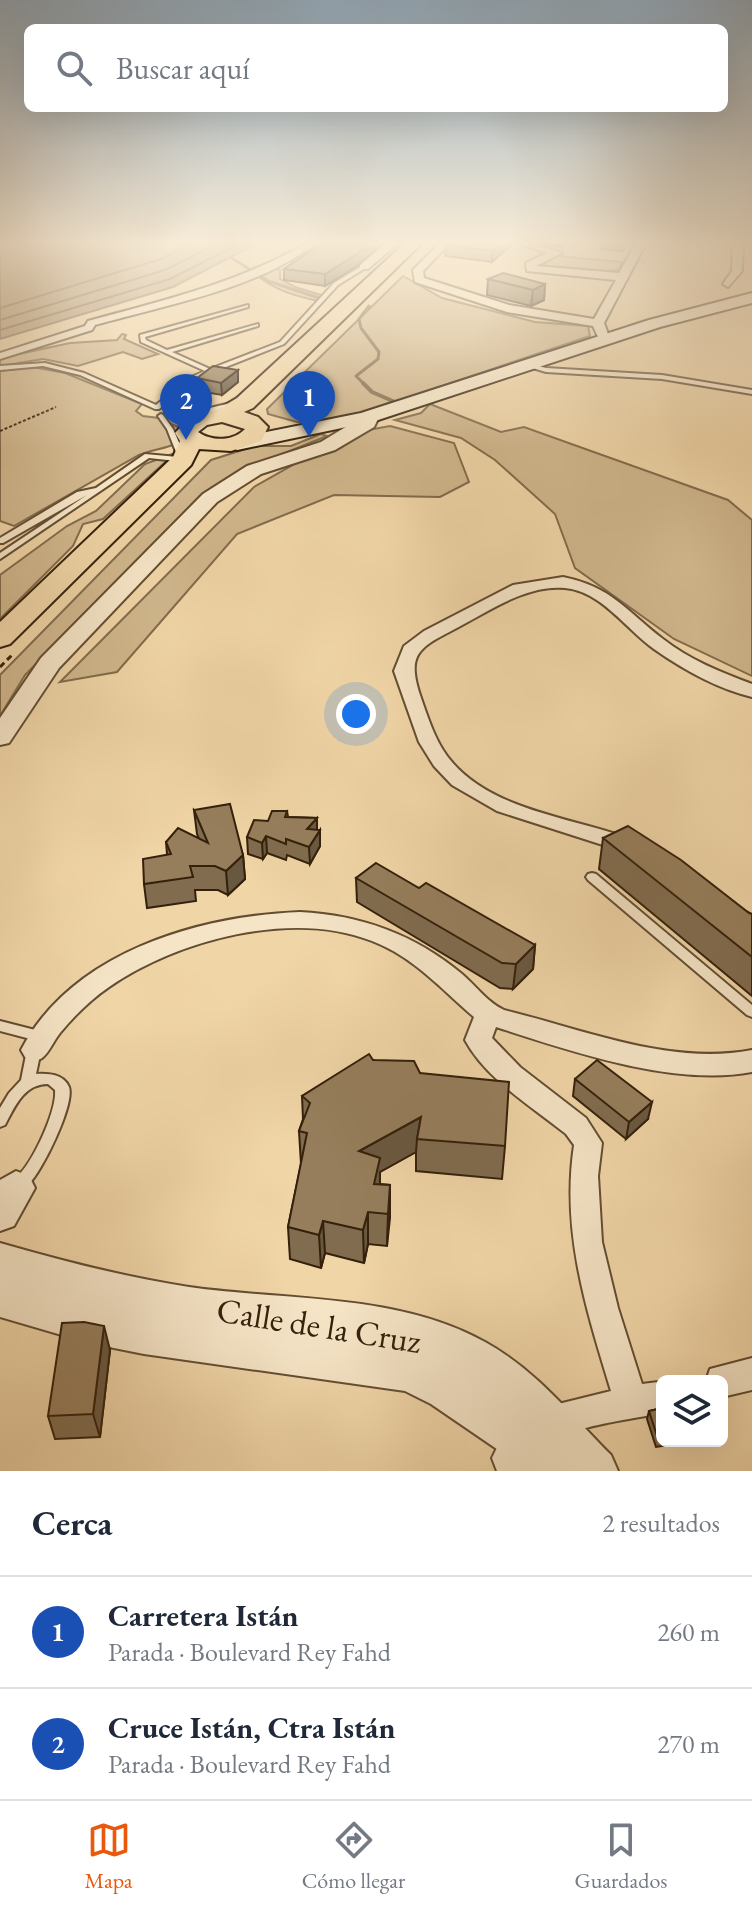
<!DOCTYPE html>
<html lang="es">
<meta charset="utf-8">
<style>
:root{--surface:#fff;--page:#f6f6f7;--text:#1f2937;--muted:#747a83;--line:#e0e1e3;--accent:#ea580c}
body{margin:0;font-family:"EB Garamond",serif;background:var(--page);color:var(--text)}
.controls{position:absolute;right:24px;bottom:24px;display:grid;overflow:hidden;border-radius:12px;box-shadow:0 8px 32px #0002}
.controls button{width:72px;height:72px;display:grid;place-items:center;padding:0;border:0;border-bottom:2px solid var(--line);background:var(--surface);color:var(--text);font:40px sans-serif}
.you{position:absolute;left:356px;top:714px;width:28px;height:28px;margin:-20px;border:6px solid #fff;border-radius:50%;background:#1a73e8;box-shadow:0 0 0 12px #1a73e833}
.badge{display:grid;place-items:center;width:52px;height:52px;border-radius:50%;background:var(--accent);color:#fff;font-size:26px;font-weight:700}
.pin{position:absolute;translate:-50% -66px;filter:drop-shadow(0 2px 4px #0008)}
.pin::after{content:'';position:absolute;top:42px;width:28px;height:24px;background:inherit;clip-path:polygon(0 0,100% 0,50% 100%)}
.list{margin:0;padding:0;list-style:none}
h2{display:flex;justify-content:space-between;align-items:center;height:104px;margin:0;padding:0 32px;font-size:34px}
h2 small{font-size:26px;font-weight:400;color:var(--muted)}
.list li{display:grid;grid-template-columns:52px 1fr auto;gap:24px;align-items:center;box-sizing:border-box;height:112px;padding:0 32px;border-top:2px solid var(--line)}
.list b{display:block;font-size:30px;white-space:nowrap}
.list p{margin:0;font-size:26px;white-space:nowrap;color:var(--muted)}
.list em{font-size:26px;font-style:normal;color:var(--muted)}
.icon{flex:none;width:44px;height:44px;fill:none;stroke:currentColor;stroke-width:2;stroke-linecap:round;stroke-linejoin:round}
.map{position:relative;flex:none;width:752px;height:1471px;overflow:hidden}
.search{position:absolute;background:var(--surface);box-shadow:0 8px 32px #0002;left:24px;right:24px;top:24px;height:88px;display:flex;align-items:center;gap:20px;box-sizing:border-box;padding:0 28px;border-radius:12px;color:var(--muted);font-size:30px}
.sheet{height:328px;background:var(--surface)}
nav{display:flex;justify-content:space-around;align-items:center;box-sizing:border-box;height:112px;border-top:2px solid var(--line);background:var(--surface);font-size:22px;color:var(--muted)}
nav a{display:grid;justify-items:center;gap:4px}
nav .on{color:var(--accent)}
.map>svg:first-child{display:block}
.green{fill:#d0b68c;stroke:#826b4c;stroke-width:2}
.water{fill:#b09772;stroke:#7e6749;stroke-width:2}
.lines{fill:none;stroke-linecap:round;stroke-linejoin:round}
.shore{stroke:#725c3e;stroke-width:2}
.stream-far1{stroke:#7e6749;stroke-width:3}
.stream{stroke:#7e6749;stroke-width:4}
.service-casing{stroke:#634d32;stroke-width:4}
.pedestrian-casing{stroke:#634d32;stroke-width:4}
.minor-casing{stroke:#634d32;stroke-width:4}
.tertiary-casing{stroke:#634d32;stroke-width:4}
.secondary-casing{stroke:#34200b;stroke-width:4}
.primary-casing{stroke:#34200b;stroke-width:4}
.path-far1{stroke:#34200b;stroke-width:2;stroke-dasharray:3 2;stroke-linecap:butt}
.path{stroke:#34200b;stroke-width:3;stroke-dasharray:6 4;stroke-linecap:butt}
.service{fill:#f5e4c6;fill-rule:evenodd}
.pedestrian{fill:#f5e4c6;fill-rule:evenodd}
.minor{fill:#f5e4c6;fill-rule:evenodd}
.tertiary{fill:#f5e4c6;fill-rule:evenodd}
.secondary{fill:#f5e4c6;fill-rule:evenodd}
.primary{fill:#f0d5a7;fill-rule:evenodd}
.wall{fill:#816c4f;stroke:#34200b;stroke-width:2}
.shaded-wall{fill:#695840;stroke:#34200b;stroke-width:2}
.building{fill:#967e5c;stroke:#34200b;stroke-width:2}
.labels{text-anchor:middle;stroke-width:8;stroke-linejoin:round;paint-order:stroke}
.near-street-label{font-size:34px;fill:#34200b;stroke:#f5e4c6}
</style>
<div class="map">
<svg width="752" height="1471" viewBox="0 0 752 1471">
<rect width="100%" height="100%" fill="#f0d5a7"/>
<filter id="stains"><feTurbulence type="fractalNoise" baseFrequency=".0025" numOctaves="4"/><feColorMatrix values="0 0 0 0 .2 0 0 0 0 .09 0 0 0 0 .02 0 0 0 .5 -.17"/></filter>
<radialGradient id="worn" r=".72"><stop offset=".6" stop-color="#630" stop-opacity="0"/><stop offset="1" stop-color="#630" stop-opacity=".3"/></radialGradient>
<path class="green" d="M556,256L623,262L619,269L613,271L543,269L546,265L540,263Z
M275,269L280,270V279L295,287L324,296L318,301C296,296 277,291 259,277Z
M403,276L442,298L535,322L588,326L590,336L338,421L297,422L268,414L267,409Z
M122,334L126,335L124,339L158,354L142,359L123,352L78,366L43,359L0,366V358L70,343L117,340Z
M33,367L65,373L142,404L136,411L143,416L159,418L191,433C176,449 159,447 139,455L14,526L0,521V371Z
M430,404L501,432L524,427L728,500L752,520V676L674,639L575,568L555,514L495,460L461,438L395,420L421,413Z
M390,426L454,443L469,482L440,497L334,495L237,534L117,672L60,682L254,487L300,461L363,431Z
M321,434L327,436L245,469L201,495L25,675L0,716V675L211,460L255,446H291Z
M175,453L103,519L83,524L73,546L0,619V575L67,526L96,511L145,464Z"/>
<path class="water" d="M0,243H258L173,287L0,339Z"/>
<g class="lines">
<path class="shore" d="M0,308L161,259L193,243
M0,320L165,270L219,243
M0,330L170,279L241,243"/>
<path class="stream-far1" d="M230,257L268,281L319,298
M365,385L356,376L378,359L379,352L361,328L359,319L369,306"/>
<path class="stream" d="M363,383L372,392L395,402"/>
<g class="service-casing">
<path id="service" d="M362,266L367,267L338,285L284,344L193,380L159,409H155L80,375L43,366L0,370V366L45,363L84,373L156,405L189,378L205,371L141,342L140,335L248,305V307L145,337L146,340L167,350L258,324V326L172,352L210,369L280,342L334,283Z
M528,363L546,368L662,375L752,390V394L662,379L546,372L526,366L525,365Z
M235,402L238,404L237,405C213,411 188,421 165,412L168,410L189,413Z
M161,414L163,415L173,429L187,460L186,462L149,458L0,559V553L87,495L3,543H0V538L77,492L96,488L145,454L178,457L167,429L158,416Z
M592,873L596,874L752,1005V1017L747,1015L588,880L586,877L588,874Z
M0,1021L47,1033L49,1037L47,1041L42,1042L0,1031Z
M34,1045L39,1046L41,1050L36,1074C47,1073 64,1074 69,1087C75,1104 42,1172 28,1185C20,1193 11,1195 0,1198V1186C7,1184 12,1181 17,1177C33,1162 57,1111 55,1090L48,1084C24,1084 15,1106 5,1125L0,1127V1108L9,1093L21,1080L27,1050L29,1046Z"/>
</g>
<g class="pedestrian-casing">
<path id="pedestrian" d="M307,243H316C258,289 165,305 95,325L92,330L0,359V353L85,326L88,321C164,300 238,283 307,243Z"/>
</g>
<g class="minor-casing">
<path id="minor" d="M387,243H398L368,269H360V265Z
M440,243H450L423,271L424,278L509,305L594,319L616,280L527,271L526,263L547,253L517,243H532L562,253L536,266L619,273L636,243H646L604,323L608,334L602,338L598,337L593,326L507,312L415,282L413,270Z
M733,243H743L742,271L728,287L723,284L732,271Z
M563,577C612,587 625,610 663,639C690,660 720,672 752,684V697C716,688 684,670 654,649C626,629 601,591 565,588C526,584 486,613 453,630C418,648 407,655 420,695C427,715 434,738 447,756C490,813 577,817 639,842L642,847L639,852L631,854L497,811L452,785L434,766L419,742L394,671L404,646L424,631L513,585Z
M300,912C361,915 414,934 462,974C476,986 487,1002 504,1010C583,1029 670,1066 752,1050V1072C675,1087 570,1051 496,1027L492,1038L520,1067L586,1118L602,1143L598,1176L602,1242L618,1308L642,1384L666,1381H662V1413C629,1420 542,1429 527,1459L531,1471H497L492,1458L507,1427L534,1410L611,1391C586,1309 561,1231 574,1145L566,1134C532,1107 486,1079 465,1040L474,1017C441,989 414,957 372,941C292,909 177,940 109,987C90,1000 74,1016 60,1033C54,1040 49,1053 42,1058C36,1062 30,1059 25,1057L21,1050C72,952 198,916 300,912Z
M752,1358V1390L722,1397V1381H706L710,1369Z"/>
</g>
<g class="tertiary-casing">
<path id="tertiary" d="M370,412L379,417L374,427L335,450L261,474L217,502L59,668L9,743L0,745V718L41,658L203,494L247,466L321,442Z
M16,1171L29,1176L35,1188L14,1226L0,1231V1180Z
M0,1243C62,1261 125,1277 189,1287C287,1301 396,1293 485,1342C536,1370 571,1415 611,1455L618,1471H529L431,1404L405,1391L144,1354L89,1343L0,1317Z"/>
</g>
<g class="secondary-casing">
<path id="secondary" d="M752,293V303L660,327L375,421L237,450L227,444L237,438L361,413L649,320Z"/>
</g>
<g class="primary-casing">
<path id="primary" d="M405,243H422L253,408L244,412L258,417L268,427L261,441L231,451L199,449L191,465L10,644L0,647V622L173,457L180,441L175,433L191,416L217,410L237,398ZM222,422L245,429C234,441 212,442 198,432L207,425Z"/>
</g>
<path class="path-far1" d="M0,431L56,407"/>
<path class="path" d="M0,667L14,653"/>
<use href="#service" class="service"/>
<use href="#pedestrian" class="pedestrian"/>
<use href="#minor" class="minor"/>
<use href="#tertiary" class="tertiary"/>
<use href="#secondary" class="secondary"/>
<use href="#primary" class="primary"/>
</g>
<path class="wall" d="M322,243H383L357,266L325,286L284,280V269Z
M448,243H513L492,262L445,256L446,245Z
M538,243H569L561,247Z
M602,243H628L623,251L601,249Z
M488,279L545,284L544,300L531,306L487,295Z
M238,370V382L222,395L198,391L197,378Z
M194,810L243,855L245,879L228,895L218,890H195L196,901L147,908L144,884L167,854L166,842L199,839L197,834Z
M287,811L288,817L317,818V830L320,846L310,864L287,855L286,860L267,853L263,859L248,854L247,837L268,821Z
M603,838L752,914V996L599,869Z
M356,878L419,888L535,945L533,969L513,989L500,988L357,902Z
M373,1060L420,1073L505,1146L502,1179L416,1171V1152L380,1172V1184L390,1185L387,1246L368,1244L364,1263L325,1253L321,1268L290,1259L288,1227L301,1164L299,1131L303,1119L302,1096Z
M575,1079L648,1119L626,1139L573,1096Z
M110,1350L100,1437L55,1439L48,1416Z
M662,1408V1441H677V1444L656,1447L647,1419L649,1411Z"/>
<path class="shaded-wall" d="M370,243H383L357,266L325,286V274Z
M501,243H513L492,262V251Z
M545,284L544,300L531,306L533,290Z
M238,370V382L222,395L221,383Z
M317,818V835L307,829Z
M320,830V846L310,864L309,847Z
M266,836L267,853L263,859L262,843Z
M243,855L245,879L228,895L226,871Z
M535,945L533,969L513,989L516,964Z
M652,1102L648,1119L626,1139L629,1122Z
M421,1117L417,1139L416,1152L380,1172V1190L375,1212L359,1151Z
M390,1185V1218L387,1246L388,1214Z
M368,1212V1244L364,1263L363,1230Z
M323,1221L325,1253L321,1268L319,1235Z
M104,1326L110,1350L100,1437L93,1414Z"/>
<path class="building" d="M322,243H370L357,254L325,274L284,269Z
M448,243H501L492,251L446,245Z
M503,273L545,284L533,290L488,279Z
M213,366L238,370L221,383L197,378Z
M230,804L243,855L226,871L215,866H190L193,877L144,884L143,859L171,854L166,842L178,828L208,843L194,810Z
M272,811H287L285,817L317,818L307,829L320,830L309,847L286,839V844L266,836L262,843L247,837L254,820L268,821Z
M628,826L681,860L749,913L752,914V957L603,838Z
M376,863L419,888L426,883L535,945L516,964L502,963L356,878Z
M369,1054L373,1060L414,1061L420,1073L509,1082L505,1146L417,1139L421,1117L359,1151L380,1158L374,1184L390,1185L388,1214L368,1212L363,1230L323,1221L319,1235L288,1227L307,1133L299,1131L310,1103L302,1096Z
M597,1060L652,1102L629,1122L575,1079Z
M84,1322L104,1326L93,1414L48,1416L62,1323Z
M662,1408V1439H658L649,1411Z"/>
<linearGradient id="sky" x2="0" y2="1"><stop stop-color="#91a8b9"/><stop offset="0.54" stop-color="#f8ecd7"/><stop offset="1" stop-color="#f8ecd7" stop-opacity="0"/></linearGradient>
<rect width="752" height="449" fill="url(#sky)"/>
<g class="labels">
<g class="near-street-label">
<text transform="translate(319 1325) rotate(9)" y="12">Calle de la Cruz</text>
</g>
</g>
<rect width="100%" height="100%" filter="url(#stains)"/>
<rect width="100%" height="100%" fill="url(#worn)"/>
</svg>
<div class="controls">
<button><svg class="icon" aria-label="layers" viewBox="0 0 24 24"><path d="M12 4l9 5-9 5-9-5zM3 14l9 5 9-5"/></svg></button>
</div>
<div class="you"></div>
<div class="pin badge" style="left:309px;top:437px;background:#1a4fb4">1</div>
<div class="pin badge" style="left:186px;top:440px;background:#1a4fb4">2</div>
<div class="search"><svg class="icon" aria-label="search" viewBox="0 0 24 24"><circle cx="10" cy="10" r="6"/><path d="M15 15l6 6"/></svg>Buscar aquí</div>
</div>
<section class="sheet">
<h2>Cerca<small>2 resultados</small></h2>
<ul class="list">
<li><span class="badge" style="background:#1a4fb4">1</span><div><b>Carretera Istán</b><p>Parada · Boulevard Rey Fahd</p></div><em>260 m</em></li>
<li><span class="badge" style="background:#1a4fb4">2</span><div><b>Cruce Istán, Ctra Istán</b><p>Parada · Boulevard Rey Fahd</p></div><em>270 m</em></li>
</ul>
</section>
<nav>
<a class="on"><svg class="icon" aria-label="map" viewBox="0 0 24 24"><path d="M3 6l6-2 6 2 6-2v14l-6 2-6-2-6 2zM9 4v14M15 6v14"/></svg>Mapa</a>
<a><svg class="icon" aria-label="directions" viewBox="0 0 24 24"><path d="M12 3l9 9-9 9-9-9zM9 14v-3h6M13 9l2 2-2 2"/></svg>Cómo llegar</a>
<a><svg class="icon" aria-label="saved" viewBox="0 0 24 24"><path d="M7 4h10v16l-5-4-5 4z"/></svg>Guardados</a>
</nav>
